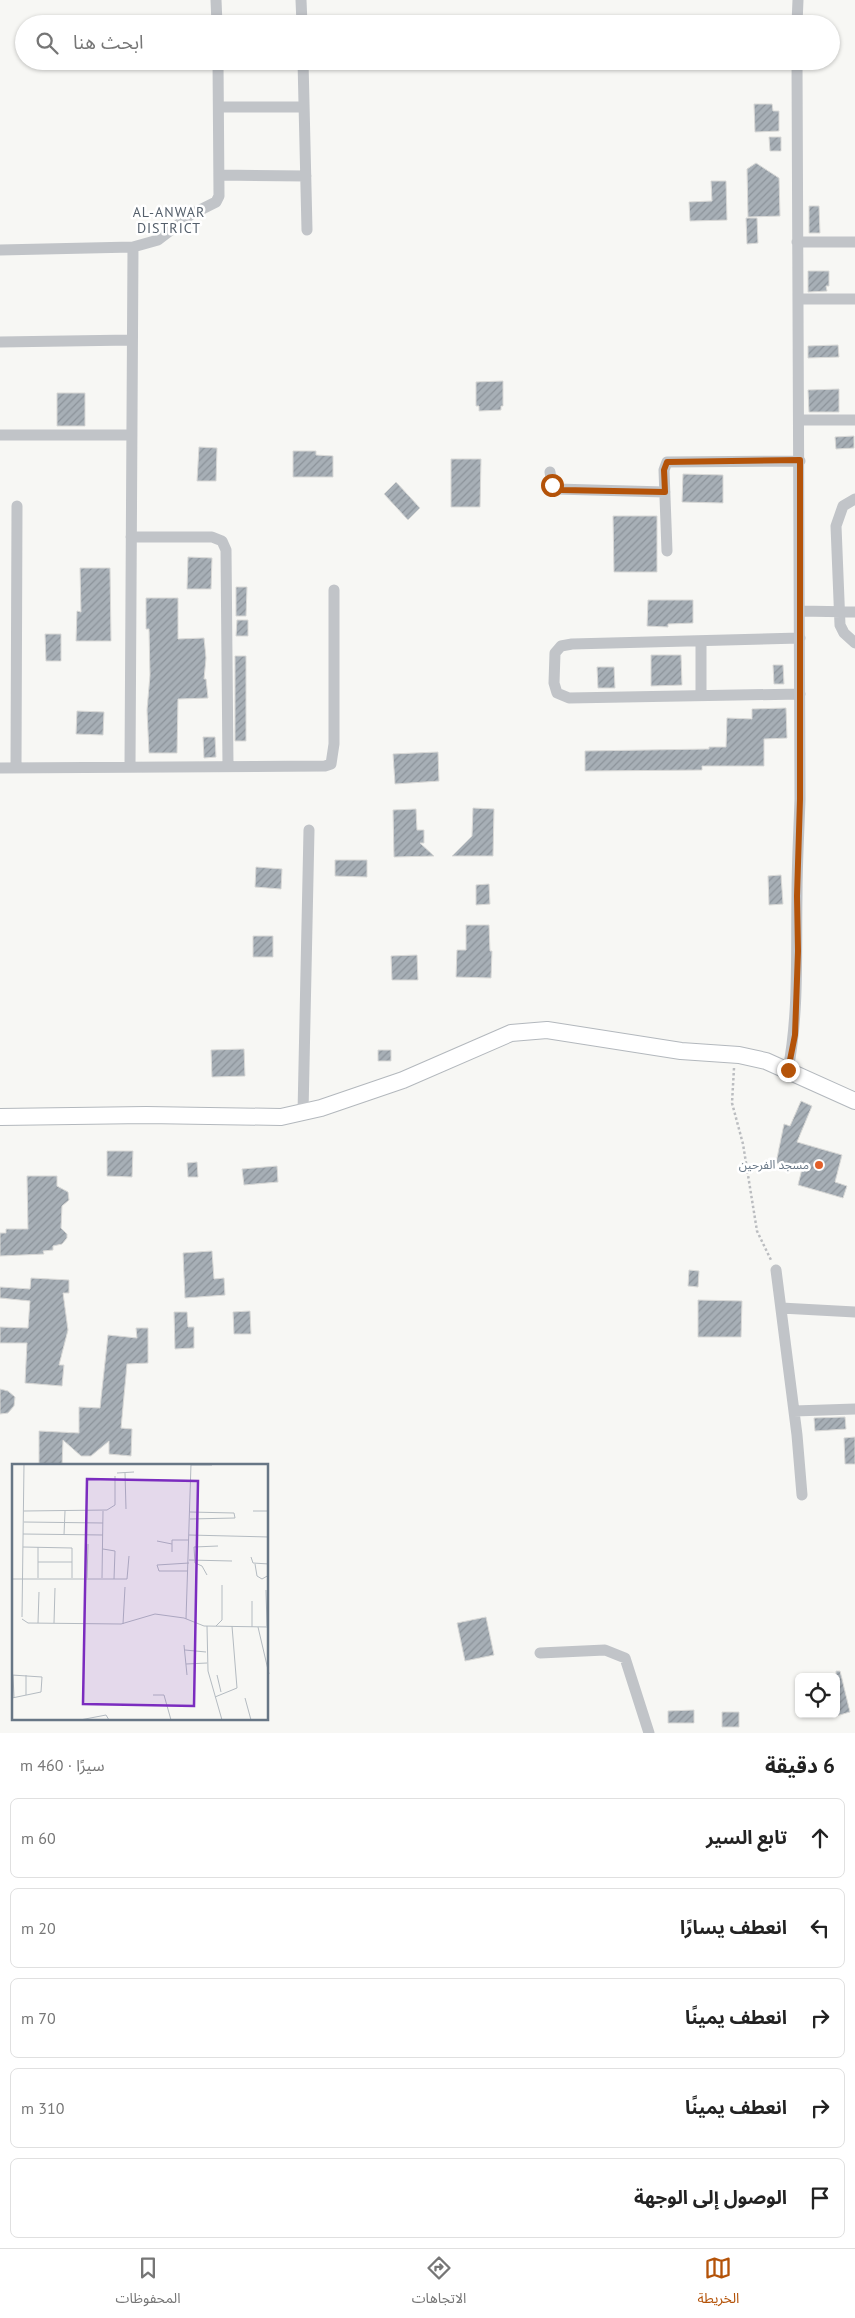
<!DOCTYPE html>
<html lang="ar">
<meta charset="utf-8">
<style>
:root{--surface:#fff;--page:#f6f6f6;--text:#222;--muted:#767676;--line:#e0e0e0;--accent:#b45309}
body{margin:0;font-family:"PT Sans","Noto Sans Arabic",sans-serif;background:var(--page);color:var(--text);direction:rtl}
.controls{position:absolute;right:15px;bottom:15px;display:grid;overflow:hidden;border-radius:8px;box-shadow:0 1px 4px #0004}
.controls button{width:45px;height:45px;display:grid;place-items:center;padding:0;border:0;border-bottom:1px solid var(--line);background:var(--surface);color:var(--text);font:25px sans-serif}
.stop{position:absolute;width:15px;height:15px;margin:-11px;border:4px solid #b45309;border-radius:50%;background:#fff}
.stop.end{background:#b45309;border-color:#fff;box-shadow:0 1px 5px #0008}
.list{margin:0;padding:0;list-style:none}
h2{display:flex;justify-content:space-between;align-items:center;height:65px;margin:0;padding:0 20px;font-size:21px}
h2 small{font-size:16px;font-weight:400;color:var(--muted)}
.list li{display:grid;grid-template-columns:32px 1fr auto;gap:15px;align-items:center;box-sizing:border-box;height:80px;margin:0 10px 10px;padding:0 10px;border:1px solid var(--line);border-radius:8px}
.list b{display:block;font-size:19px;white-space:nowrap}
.list em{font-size:16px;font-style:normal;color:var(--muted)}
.icon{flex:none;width:28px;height:28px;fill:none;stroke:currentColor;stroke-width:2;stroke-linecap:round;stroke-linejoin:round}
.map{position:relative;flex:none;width:855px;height:1733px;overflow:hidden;direction:ltr}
.search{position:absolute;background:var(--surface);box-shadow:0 1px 4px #0004;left:15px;right:15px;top:15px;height:55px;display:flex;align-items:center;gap:12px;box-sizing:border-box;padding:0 18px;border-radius:28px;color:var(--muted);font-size:19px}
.sheet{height:515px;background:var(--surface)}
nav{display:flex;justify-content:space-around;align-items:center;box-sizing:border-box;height:70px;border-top:1px solid var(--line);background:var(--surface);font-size:14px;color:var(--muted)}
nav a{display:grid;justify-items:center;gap:2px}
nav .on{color:var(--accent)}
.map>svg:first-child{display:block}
.building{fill:url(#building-hatch);stroke:#d9d9d7}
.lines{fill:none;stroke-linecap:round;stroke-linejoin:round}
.secondary-casing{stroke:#b3b8bd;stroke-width:18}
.path{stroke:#bbbdc0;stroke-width:2.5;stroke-dasharray:2.5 2.5;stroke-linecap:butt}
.street{stroke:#c1c4c8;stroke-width:11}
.secondary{stroke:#fff;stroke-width:16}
.route{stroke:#b45309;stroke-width:6}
.poi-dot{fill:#e2602a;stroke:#fff;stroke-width:2}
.labels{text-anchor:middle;stroke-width:5;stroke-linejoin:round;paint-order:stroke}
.poi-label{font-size:12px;fill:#677685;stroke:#fff;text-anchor:end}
.neighbourhood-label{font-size:14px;letter-spacing:1px;fill:#545f6b;stroke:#fff}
.inset-road{fill:none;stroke:#b4bbc1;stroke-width:1}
.view{fill:#7b2cbf;fill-opacity:0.15;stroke:#7b2cbf;stroke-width:2.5}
.inset-edge{fill:none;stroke:#677685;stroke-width:2.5}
</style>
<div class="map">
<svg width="855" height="1733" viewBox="0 0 855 1733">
<defs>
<pattern id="building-hatch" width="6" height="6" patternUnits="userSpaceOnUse" patternTransform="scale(1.25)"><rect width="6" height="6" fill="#a7afb6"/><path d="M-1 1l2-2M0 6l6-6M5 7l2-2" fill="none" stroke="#8c939a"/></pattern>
</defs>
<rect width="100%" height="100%" fill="#f7f7f4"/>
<path class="building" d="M754,104H772L773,111H779V131L755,132Z
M769,137H781V151H770Z
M756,163L779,178L780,216L748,217L747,169Z
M711,181H726L727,220L690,221L689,202L712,201Z
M809,206H819L820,233H809Z
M746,218H757L758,243L747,244Z
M808,271H829V286H826L827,291L808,292Z
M838,345L839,357L808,358V346Z
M503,381V406H501V410L479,411V406H476V382Z
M839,389V412H809L808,390Z
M57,393H85V426H57Z
M854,436V448L836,449L835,437Z
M199,447L217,448L216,481H197Z
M293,451H316V455L333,456V477H293Z
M451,459H481L480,507H451Z
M683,474L723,475V503L682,502Z
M396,482L420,508L408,520L384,494Z
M613,516H657V572H614Z
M188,557L212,558L211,589H187Z
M80,568H110L111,641H76L77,611L81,612Z
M236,587H247L246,616H236Z
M146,598H178V639L204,638L206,658L204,679H206L208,698L178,699L177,753H149L147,710L150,675L149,629H146Z
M648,600H693V623L668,624V627L647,626Z
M237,620H248V636H236Z
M45,634H61V661H46Z
M651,655H681L682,685L651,686Z
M235,656H246V741H235Z
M773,665H783L784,684H774Z
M597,667H614L615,688H598Z
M786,708L787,738L764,739V766H702V770L585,771V751L709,749V747H726L727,718L752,719V709Z
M77,711L104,712L103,735L76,734Z
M203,737H215L216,757L204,758Z
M438,752L439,781L395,784L393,754Z
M473,808L494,809L493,856H452L472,836Z
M416,809L417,830H424V843H420L434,856L394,857L393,810Z
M335,860H367V877L335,876Z
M256,867L282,869L281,889L255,887Z
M781,875L783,904L769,905L768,876Z
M489,884L490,904L476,905V885Z
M466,925H489L490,951H492L491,978L456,977L457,950H466Z
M253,936H273V957H253Z
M417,955L418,980H392L391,956Z
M244,1049L245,1076L212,1077L211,1050Z
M378,1050H391V1061H378Z
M801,1101L812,1106L797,1142L842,1155L835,1182L847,1186L843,1198L798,1185L802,1169L776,1163L784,1124L790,1126Z
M107,1151H133L132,1177L107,1176Z
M197,1162L198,1177H188L187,1163Z
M277,1166L278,1182L244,1185L242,1169Z
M27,1176H57V1186L68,1192L69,1200L62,1206L61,1228L67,1234V1238L62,1244L53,1246V1250L43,1251L44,1254L0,1256V1233H6V1229H28Z
M212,1251L214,1279L224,1278L225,1295L185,1298L183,1253Z
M689,1270L699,1271L698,1287L688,1286Z
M31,1278L69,1280V1293H63L68,1330L59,1365H64L62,1386L25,1383L27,1343H0V1327L28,1328L30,1301L0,1298V1287L30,1289Z
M698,1300L742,1301L741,1337H698Z
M250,1311L251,1334H234L233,1312Z
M174,1312H187L188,1327H194V1348L175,1349Z
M136,1328H148V1363L127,1364L121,1428L132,1429L131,1456L109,1454V1441L91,1456H81L63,1440L62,1466H39V1431L79,1433V1407L100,1408L108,1335L137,1338Z
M0,1389L8,1391L15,1397L14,1406L8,1413L0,1414Z
M845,1417L846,1429L815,1431L814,1418Z
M855,1437V1464H845L844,1438Z
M486,1617L494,1655L465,1661L457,1623Z
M836,1671H840L850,1712L836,1716Z
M694,1710V1723H668V1711Z
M722,1712H739V1727H722Z"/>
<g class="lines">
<g class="secondary-casing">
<path id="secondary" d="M0,1117L146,1115L281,1117L321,1108L403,1080L511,1033L547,1030L681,1051L739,1055L766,1061L855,1101"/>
</g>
<path class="path" d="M734,1068L732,1103L743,1144L757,1231L771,1260"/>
<path class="street" d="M216,0L217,24
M301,0L302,24
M250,24L302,21
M797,24L798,0
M303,61L307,230
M219,107H304
M219,175L306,176
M797,242H855
M0,250L133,247L158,240L192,214L216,202L219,196L218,61
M799,299H855
M0,342L132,340
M800,420H855
M0,435H132
M550,472L552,485L556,489L665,492
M855,499L843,506L836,526L840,625L844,633L855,643
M131,537H212L222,541L226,550L228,766
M667,551L664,470L667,462L800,461
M800,611L855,612
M800,638L572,644L561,646L555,653L554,683L557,693L569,698L800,694
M701,642V695
M130,766L133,247
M0,768L325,766L331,764L334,744V590
M16,768L17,506
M788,1070C799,1012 796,954 797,895C797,863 799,831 800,799L797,61
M303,1113L309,830
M776,1270L797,1435L802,1495
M781,1308L855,1312
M794,1411L855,1409
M540,1653L605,1650L625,1658L649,1733"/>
<use href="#secondary" class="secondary"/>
</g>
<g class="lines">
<path class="route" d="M552,485L556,489L562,490L665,492L664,470L667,462L800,460V799L797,896L798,951L795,1035L788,1070"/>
</g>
<circle class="poi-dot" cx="819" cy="1165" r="5"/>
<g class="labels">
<g class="poi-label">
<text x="809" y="1169">مسجد الفرحين</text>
</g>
<g class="neighbourhood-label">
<text x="169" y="217">AL-ANWAR<tspan x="169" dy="16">DISTRICT</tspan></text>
</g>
</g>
<g transform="translate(12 1464)">
<rect width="256" height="256" fill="#f7f7f4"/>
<path class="inset-road" d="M70,0H119M179,1H200M105,9L122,8M113,9L114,45M12,47L95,46L103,41V12M241,47H257M178,48L222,49L223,54L178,55M12,58L91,59M11,70L91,71M52,71L53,47M177,71L257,73M145,77L160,80M11,83L60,84V114M91,85L103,87L102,115M160,88V76H177M239,93L241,99L257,100M177,96L220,97M26,98H60M243,100L245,112L250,115L257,111M176,107H147L145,101L177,99M195,111L190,102L183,99L182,83L206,82M26,114V83M75,114L76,80M90,114L91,47M0,115H115L117,92M254,126L255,162M10,153L12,0M10,155L16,159L109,160L143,150L172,154L192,162L257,163M174,155L179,0M26,159L27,128M42,159L43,124M111,160L113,123M195,162L196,207L210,256M204,162L210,156V121M240,163V137M246,163L257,210M172,181L175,211M173,186L194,188M174,200L195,199M0,211L30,213L29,228L0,234M1,211L2,234M14,211V231M205,211L209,228M141,231H152L159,256M203,233L225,224L220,162M233,234L239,256M68,256L94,251L97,256"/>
<path class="view" d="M75,15L186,17L182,242L71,240Z"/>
<rect width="256" height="256" class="inset-edge"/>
</g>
</svg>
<div class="controls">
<button><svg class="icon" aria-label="locate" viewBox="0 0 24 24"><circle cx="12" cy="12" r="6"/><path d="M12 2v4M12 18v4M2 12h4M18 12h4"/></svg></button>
</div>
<div class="stop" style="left:552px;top:485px"></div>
<div class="stop end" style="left:788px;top:1070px"></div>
<div class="search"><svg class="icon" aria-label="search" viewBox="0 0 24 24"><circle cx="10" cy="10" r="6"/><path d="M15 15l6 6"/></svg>ابحث هنا</div>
</div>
<section class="sheet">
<h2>6 دقيقة<small>سيرًا · 460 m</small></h2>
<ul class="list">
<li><svg class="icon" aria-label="ahead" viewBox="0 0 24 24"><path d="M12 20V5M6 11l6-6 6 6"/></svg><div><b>تابع السير</b></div><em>60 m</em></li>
<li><svg class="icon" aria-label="left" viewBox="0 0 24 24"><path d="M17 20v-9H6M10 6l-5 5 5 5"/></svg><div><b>انعطف يسارًا</b></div><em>20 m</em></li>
<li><svg class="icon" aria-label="right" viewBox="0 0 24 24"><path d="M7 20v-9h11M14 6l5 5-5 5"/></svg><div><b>انعطف يمينًا</b></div><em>70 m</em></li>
<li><svg class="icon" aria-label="right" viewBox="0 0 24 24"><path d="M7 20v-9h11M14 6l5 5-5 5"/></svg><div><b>انعطف يمينًا</b></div><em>310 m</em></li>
<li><svg class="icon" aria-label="arrive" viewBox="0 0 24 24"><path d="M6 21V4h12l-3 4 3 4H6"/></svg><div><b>الوصول إلى الوجهة</b></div></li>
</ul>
</section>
<nav>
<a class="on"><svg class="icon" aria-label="map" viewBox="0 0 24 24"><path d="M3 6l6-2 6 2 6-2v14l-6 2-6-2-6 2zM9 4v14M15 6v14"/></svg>الخريطة</a>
<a><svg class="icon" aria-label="directions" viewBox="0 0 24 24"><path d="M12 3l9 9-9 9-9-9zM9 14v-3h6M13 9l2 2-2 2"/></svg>الاتجاهات</a>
<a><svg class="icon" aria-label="saved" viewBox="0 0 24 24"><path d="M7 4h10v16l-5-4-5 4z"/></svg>المحفوظات</a>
</nav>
